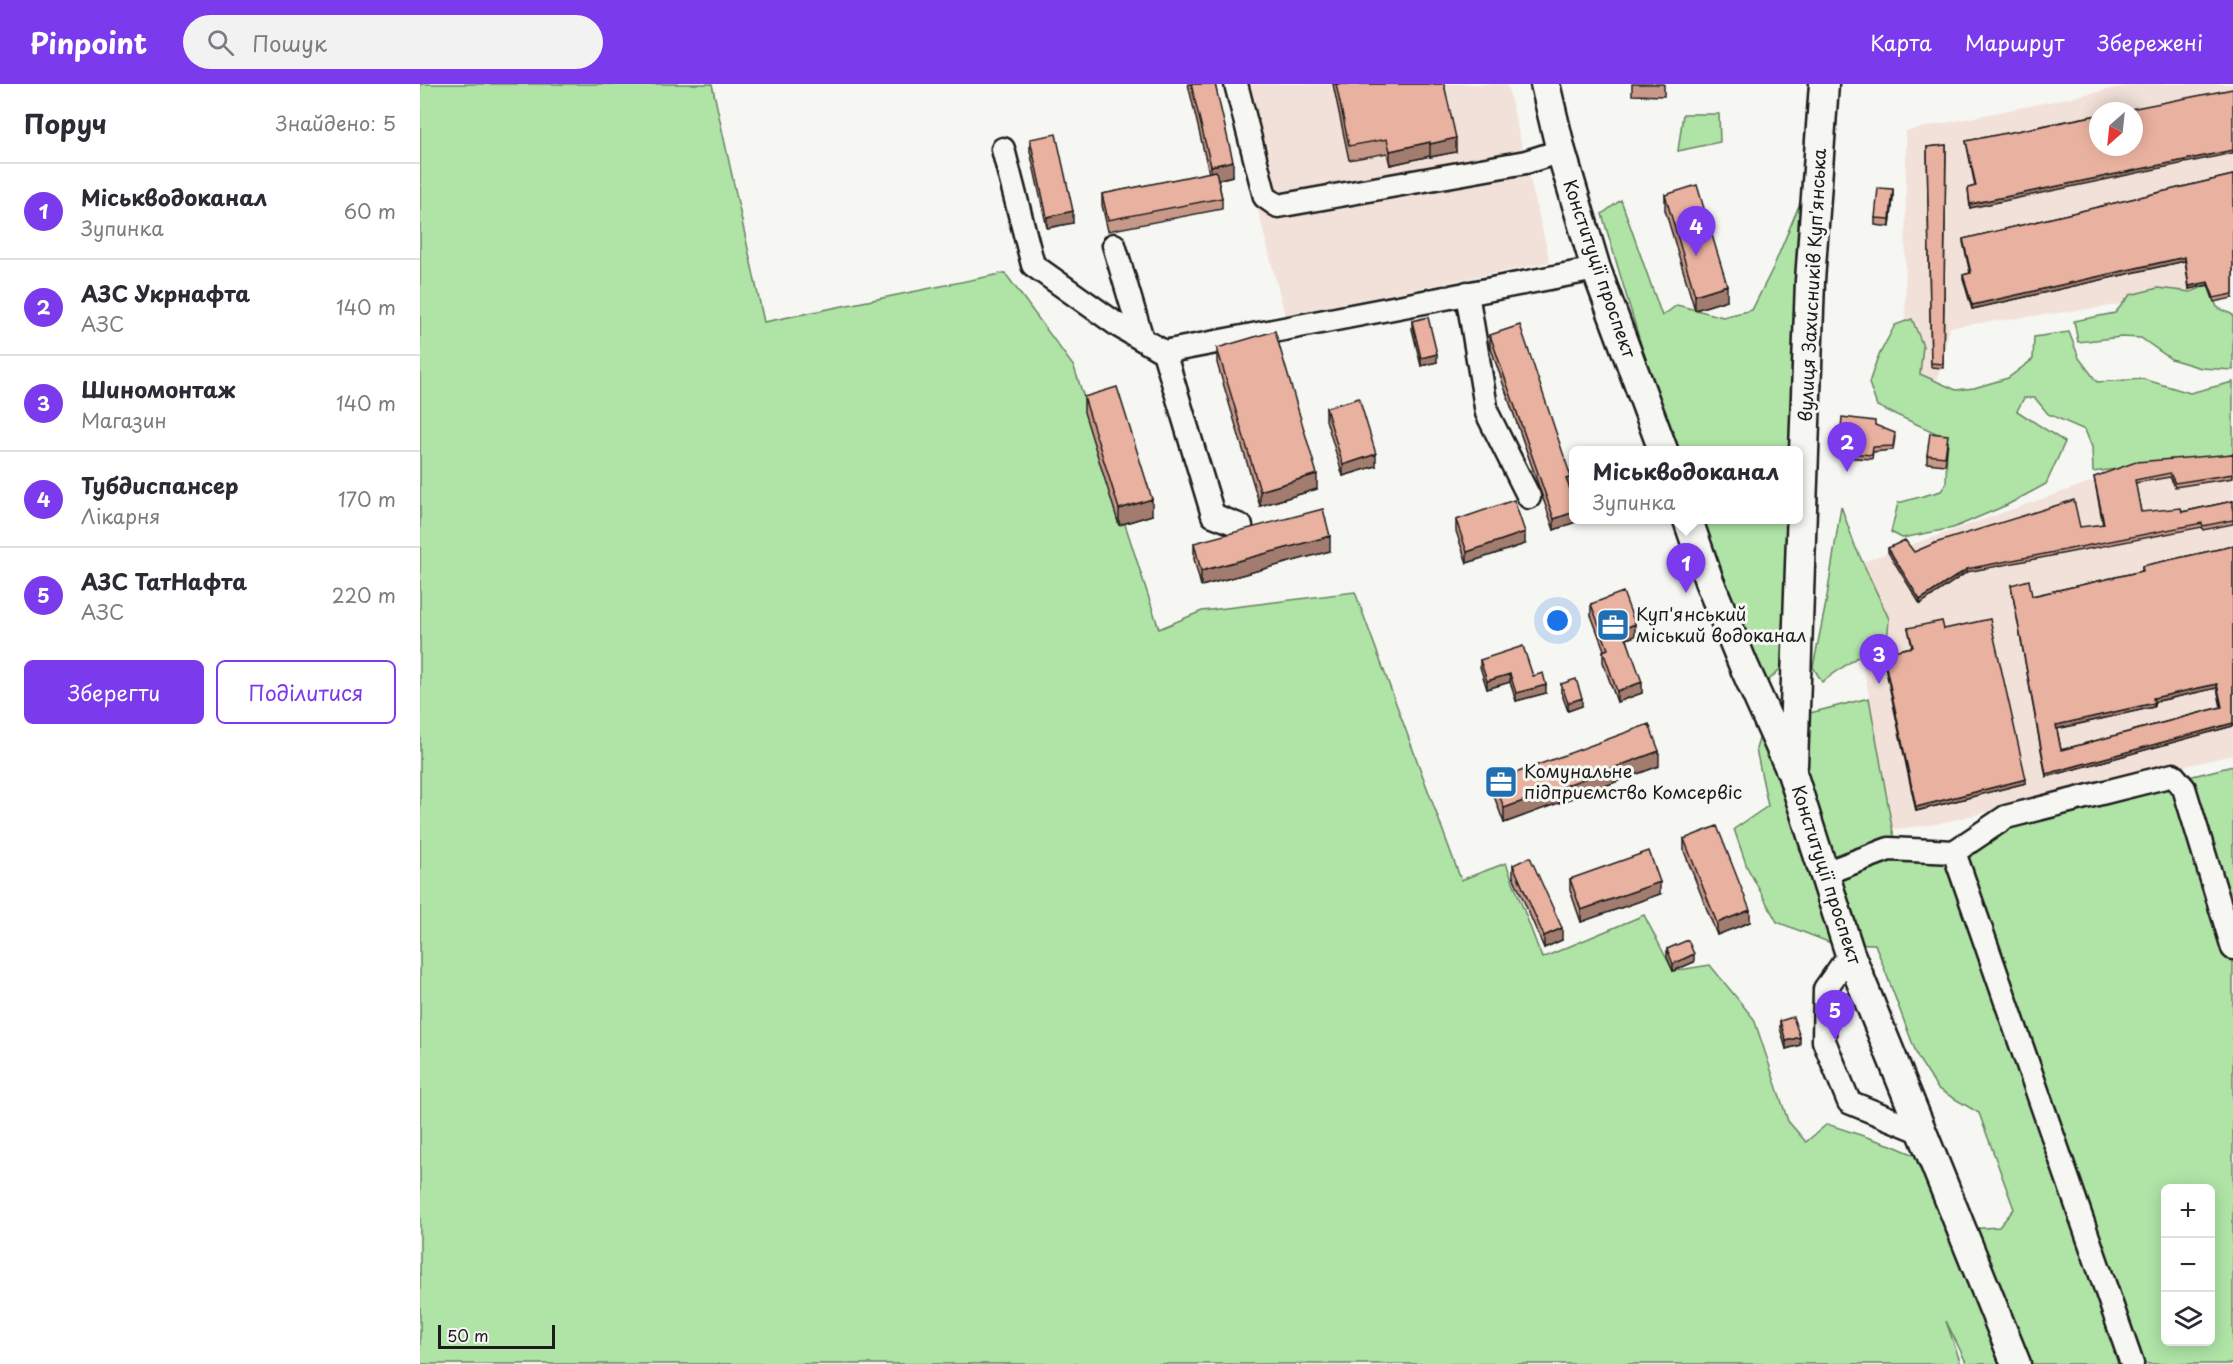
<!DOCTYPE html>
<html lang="uk">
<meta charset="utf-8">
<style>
:root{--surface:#fff;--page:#f2f2f3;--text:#2b2b33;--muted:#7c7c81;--line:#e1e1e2;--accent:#7c3aed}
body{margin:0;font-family:"Playpen Sans",sans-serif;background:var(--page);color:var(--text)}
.controls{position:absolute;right:18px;bottom:18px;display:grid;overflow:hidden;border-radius:9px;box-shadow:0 3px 15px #0003}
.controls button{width:54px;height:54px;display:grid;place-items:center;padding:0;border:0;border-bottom:2px solid var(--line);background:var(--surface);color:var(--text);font:30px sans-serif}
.compass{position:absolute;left:1669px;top:18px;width:54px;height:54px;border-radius:50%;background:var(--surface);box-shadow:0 3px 15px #0003;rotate:207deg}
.scale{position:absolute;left:18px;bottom:15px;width:117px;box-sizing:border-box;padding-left:6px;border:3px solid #1c1c1c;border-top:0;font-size:16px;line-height:21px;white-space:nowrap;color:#1c1c1c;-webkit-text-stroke:4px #f6f6f2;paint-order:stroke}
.you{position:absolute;left:1138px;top:537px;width:21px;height:21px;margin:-15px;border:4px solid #fff;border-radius:50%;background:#1a73e8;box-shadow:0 0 0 9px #1a73e833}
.badge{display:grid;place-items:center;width:39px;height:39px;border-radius:50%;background:var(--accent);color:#fff;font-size:20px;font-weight:700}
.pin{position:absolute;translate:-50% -50px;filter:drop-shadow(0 2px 3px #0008)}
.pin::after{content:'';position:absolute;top:32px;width:21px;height:18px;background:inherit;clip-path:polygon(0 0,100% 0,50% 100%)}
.popup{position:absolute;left:1149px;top:362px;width:234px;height:78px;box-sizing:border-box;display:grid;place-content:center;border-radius:9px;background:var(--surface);filter:drop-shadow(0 2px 4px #0005);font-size:20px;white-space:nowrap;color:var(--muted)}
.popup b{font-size:22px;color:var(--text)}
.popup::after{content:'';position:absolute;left:50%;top:100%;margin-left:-12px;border:12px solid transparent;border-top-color:var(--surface)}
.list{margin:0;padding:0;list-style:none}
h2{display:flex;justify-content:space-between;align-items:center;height:78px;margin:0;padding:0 24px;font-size:26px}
h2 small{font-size:20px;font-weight:400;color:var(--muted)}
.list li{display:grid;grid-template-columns:39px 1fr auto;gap:18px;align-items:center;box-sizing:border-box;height:96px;padding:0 24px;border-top:2px solid var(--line)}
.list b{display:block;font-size:22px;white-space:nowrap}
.list p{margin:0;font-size:20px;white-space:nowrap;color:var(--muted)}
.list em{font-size:20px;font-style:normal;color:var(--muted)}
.actions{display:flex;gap:12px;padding:18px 24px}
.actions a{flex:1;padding:14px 0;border:2px solid var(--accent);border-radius:9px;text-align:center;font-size:21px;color:var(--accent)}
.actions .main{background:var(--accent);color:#fff}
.icon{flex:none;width:33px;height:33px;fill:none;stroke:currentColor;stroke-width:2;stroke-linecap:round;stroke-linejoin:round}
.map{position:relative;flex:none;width:1813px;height:1280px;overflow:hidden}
header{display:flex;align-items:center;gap:36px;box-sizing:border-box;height:84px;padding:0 30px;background:var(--accent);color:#fff}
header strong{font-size:28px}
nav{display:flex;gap:33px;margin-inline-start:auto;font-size:21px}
.search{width:420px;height:54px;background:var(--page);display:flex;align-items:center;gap:15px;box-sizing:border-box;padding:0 21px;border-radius:33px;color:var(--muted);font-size:22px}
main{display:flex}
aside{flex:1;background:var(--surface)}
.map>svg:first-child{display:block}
.built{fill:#f2e1d9;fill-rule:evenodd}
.green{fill:#afe4a6;stroke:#668061;stroke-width:1.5;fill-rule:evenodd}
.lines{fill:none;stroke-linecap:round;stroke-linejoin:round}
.minor-casing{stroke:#1c1c1c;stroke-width:27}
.major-casing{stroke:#1c1c1c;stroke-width:33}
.minor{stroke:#f6f6f2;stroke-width:22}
.major{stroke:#f6f6f2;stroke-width:28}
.wall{fill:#c89889;stroke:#1c1c1c;stroke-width:1.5;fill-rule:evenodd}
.shaded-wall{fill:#a37c6f;stroke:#1c1c1c;stroke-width:1.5}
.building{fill:#e9b19f;stroke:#1c1c1c;stroke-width:1.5;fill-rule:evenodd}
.labels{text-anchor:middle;stroke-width:6;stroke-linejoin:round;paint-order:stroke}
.street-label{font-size:18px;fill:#1c1c1c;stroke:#f6f6f2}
.poi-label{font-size:18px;fill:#1c1c1c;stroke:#f6f6f2;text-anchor:start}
</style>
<header>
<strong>Pinpoint</strong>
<div class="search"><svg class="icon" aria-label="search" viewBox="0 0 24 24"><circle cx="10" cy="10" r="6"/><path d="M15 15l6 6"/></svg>Пошук</div>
<nav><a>Карта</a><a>Маршрут</a><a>Збережені</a></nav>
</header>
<main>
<aside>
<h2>Поруч<small>Знайдено: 5</small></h2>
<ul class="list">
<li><span class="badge">1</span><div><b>Міськводоканал</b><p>Зупинка</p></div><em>60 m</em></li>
<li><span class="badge">2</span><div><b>АЗС Укрнафта</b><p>АЗС</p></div><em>140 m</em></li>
<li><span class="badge">3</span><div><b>Шиномонтаж</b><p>Магазин</p></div><em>140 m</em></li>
<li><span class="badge">4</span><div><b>Тубдиспансер</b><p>Лікарня</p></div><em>170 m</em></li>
<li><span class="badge">5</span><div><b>АЗС ТатНафта</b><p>АЗС</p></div><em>220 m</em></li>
</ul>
<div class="actions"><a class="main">Зберегти</a><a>Поділитися</a></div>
</aside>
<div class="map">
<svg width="1813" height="1280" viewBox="0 0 1813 1280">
<rect width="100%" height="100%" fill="#f6f6f2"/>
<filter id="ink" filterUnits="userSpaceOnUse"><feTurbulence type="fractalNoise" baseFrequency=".0167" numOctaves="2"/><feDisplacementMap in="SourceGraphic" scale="12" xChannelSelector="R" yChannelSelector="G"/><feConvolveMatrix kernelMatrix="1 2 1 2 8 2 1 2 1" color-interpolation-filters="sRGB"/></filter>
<g filter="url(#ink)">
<path class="built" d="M805,0H1087L1130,178L865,231Z
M1716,0H1813V206L1530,243L1517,297L1485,308L1486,47ZM1678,27H1714V63H1678Z
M1813,373V671L1511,741L1474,745L1425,484L1716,382Z"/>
<path class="green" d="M0,0H292L344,238L585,189L654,283L739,545L782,527L935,508L1041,796L1086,779L1122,874L1224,831L1253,887L1290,881L1334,935L1368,1037L1386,1058L1407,1040L1471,1061L1528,1085L1548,1145L1579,1143L1594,1125L1559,1029L1518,1005L1498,974L1455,860L1411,859L1357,838L1327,783L1314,745L1348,722L1336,665L1342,645L1386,630L1449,614L1478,776L1725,704L1813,682V1280H1547L1526,1237L1541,1280H0ZM1746,1104H1790V1258H1746Z
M1263,30H1299L1300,58L1258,67Z
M1390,95L1378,366H1246L1240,349L1222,264L1182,130L1201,116L1242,232L1257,221L1303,233L1332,226L1353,184Z
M1788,201L1797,223L1813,231V286L1781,284L1751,275L1721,254L1701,253L1658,258L1654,237L1695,229L1710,211L1738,204L1771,208Z
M1492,235L1503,262L1500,290L1536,306L1554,304L1588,294L1613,275L1614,253L1649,248L1659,274L1677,298L1723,295L1770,309L1813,298V370L1673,388L1672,363L1665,346L1628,330L1615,314H1604L1597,327L1645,358L1626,400L1587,421L1533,444L1482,454L1471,448L1478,419L1521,407L1526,400L1527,365L1516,349L1457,322L1449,299L1457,275L1475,241Z
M1421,422L1435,462L1469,535L1467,559L1436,574L1402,598L1393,583L1406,519Z
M1273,436H1378L1365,580L1348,597L1323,562Z"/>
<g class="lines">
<g class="minor-casing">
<path id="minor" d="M816,0L845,113L858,122L1106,78L1141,67
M583,65L613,181L699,242L744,268L1176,185
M694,161L722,255
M1047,209L1067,329L1109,413
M744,268L793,431L821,442
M1534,768L1712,1280
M1405,789L1469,765L1534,768L1586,733L1753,691L1764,704L1813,864
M1430,870L1405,905L1404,957L1429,1018L1502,1048"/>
</g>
<g class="major-casing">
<path id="major" d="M1125,0L1141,67L1176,185L1243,366
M1268,436L1289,497L1323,580L1372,689L1430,870L1596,1280
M1373,681L1390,197L1404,0"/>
</g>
<use href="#minor" class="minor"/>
<use href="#major" class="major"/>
</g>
<path class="wall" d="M768,0H795L813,92L798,96L802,114V125L688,147L682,121V110L789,89Z
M913,0H1024L1036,68L1010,73V72L970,81L967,69L929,76Z
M1212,0H1244V12L1212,11Z
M1678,31L1550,124L1548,104L1555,102L1546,57Z
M610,55L653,139L627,144L610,67Z
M1526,61L1523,284L1511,283L1507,63Z
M1813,91V214L1794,218L1788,201L1769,205L1765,177L1552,225L1543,195V191L1550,189L1543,158V155Z
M1245,111L1307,216L1275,226L1245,126Z
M1473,113L1470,143L1455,141V134Z
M992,237L1017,278L1001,282L992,245Z
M1070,251L1151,404H1150L1158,437L1134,446L1070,262Z
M797,264L897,405L840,422L797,279Z
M664,313L732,431L699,441L664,328Z
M906,324L956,382L923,392L906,336Z
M1455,341L1475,353L1473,366L1453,368L1452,375L1419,373V368Z
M1528,358L1525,381L1507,379V371Z
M1813,370V394L1755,403L1750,393L1715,399L1721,428H1762L1813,417V440L1783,446L1782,443L1547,488L1500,520L1468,468V464L1494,468L1683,441L1674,393Z
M1036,436L1105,460L1047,479L1036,447Z
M774,459L910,467L781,502L774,475Z
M1813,462V642L1626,693L1591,501L1612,512L1722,487V482ZM1797,604L1801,623L1641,666L1637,645L1734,623V618Z
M1171,520L1215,552L1207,555L1222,609L1197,618L1183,578V567L1184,566L1171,531Z
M1488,544L1524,545L1606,699L1496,727L1463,573V569L1492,563Z
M1060,576L1113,592L1126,609L1096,617L1090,598L1067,605L1060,583Z
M1141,600L1162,622L1148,627L1141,608Z
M1239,682L1084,739L1074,712V697Z
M1264,755L1330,838L1297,851L1264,767Z
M1093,781L1142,856L1124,864L1093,792Z
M1150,795L1240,810L1161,838L1150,806Z
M1247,865L1274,878L1253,887L1247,873Z
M1360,937L1380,961L1366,965L1360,944Z"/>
<path class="shaded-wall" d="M1036,54V68L1010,73V60Z
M1010,58V72L970,81V67Z
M1813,66V69L1550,124V120Z
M813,77V92L791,97V82Z
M1473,105V113L1470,143V135Z
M653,127V139L627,144V133Z
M1765,173V177L1552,225V221Z
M1788,198V201L1769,205V202Z
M1307,201V216L1275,226V211Z
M1017,270V278L1001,282V274Z
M956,370V382L923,392V381Z
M897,390V405L840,422V407Z
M1151,393V404L1146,405V395Z
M732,415V431L699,441V425Z
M1154,428V435H1158V437L1134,446V435Z
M1105,448V460L1047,479V468Z
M910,452V467L781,502V487Z
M1547,485V488L1500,520V516Z
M1215,540V552L1203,556V545Z
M1090,590V598L1067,605V597Z
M1222,598V609L1197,618V607Z
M1797,600V604L1733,618V614Z
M1126,601V609L1096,617V609Z
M1162,614V622L1148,627V619Z
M1734,619V623L1636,645V641Z
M1813,639V642L1626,693V690Z
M1239,667V682L1084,739V724Z
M1606,695V699L1496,727V723Z
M1240,798V810L1161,838V826Z
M1330,826V838L1297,851V839Z
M1142,844V856L1124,864V852Z
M1274,870V878L1253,887V880Z
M1380,953V961L1366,965V957Z"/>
<path class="building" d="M771,0H795L813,77L791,82Z
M916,0H1024L1036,54L1010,60V58L970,67L967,55L929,62Z
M1813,5V66L1550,120L1548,104L1556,102L1546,57L1678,31V63H1714V27H1700Z
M636,50L653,127L627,133L610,55Z
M1526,61L1523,280L1511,279L1507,63Z
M796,87L802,114L688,136L682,110Z
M1813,91V210L1794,214L1788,198L1769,202L1765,173L1552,221L1543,191L1551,189L1543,155Z
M1277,101L1307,201L1275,211L1245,111Z
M1458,104L1473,105L1470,135L1455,134Z
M1008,233L1017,270L1001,274L992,237Z
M1100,241L1151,393L1146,395L1154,415V428L1134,435L1070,251Z
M855,247L897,390L840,407L797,264Z
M697,303L732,415L699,425L664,313Z
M939,314L956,370L923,381L906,324Z
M1422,333L1455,337V341L1475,349L1473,362L1453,363L1452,371L1419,368Z
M1510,349L1528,351L1525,373L1507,371Z
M1813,370V390L1755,399L1750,389L1715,396L1721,428L1761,424L1762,428L1813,417V436L1783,442L1782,439L1547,485L1500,516L1468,464L1485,456L1494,468L1515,459L1654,416L1660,443L1684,440L1674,393L1716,378Z
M1094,416L1105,448L1047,468L1036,436Z
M903,425L910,452L781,487L774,459Z
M1813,462V639L1626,690L1591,501L1609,496L1612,512L1723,487L1722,482ZM1797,600L1802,623L1641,666L1636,641L1734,619L1733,614Z
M1203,508L1215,540L1203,545L1222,598L1197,607L1183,567L1188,565L1171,520Z
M1570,535L1606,695L1496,723L1463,569L1493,563L1488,544L1522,537L1524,545Z
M1103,562L1113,592L1123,589L1126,601L1096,609L1090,590L1067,597L1060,576Z
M1156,595L1162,614L1148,619L1141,600Z
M1229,640L1239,667L1084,724L1074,697Z
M1297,742L1330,826L1297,839L1264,755Z
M1229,767L1240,798L1161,826L1150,795Z
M1110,773L1142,844L1124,852L1093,781Z
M1268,856L1274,870L1253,880L1247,865Z
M1373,933L1380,953L1366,957L1360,937Z"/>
</g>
<defs>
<g id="office-square" transform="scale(1.725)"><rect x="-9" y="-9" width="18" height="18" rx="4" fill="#1f6fb2" stroke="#f6f6f2"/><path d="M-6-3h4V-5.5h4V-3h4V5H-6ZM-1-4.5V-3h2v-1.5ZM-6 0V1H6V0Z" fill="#fff"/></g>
</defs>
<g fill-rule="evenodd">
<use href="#office-square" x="1193" y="541"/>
<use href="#office-square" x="1081" y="698"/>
</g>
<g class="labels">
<g class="street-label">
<text transform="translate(1179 185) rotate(71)" y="6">Конституції проспект</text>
<text transform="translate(1393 201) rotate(-87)" y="6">вулиця Захисників Куп'янська</text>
<text transform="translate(1406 791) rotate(72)" y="6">Конституції проспект</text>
</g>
<g class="poi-label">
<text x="1216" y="537">Куп'янський<tspan x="1216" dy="21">міський водоканал</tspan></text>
<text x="1104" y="694">Комунальне<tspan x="1104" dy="21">пiдприємство Комсервiс</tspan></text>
</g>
</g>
</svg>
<div class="controls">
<button>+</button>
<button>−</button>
<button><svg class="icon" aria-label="layers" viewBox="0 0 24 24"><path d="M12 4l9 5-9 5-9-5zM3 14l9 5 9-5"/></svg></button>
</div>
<svg class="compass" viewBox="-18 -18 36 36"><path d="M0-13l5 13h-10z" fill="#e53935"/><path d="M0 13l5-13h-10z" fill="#7c7c81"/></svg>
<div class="scale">50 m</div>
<div class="you"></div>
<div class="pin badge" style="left:1266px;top:509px">1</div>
<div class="popup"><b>Міськводоканал</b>Зупинка</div>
<div class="pin badge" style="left:1427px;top:388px">2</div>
<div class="pin badge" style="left:1459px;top:600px">3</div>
<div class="pin badge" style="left:1276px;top:172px">4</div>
<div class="pin badge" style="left:1415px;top:956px">5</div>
</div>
</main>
